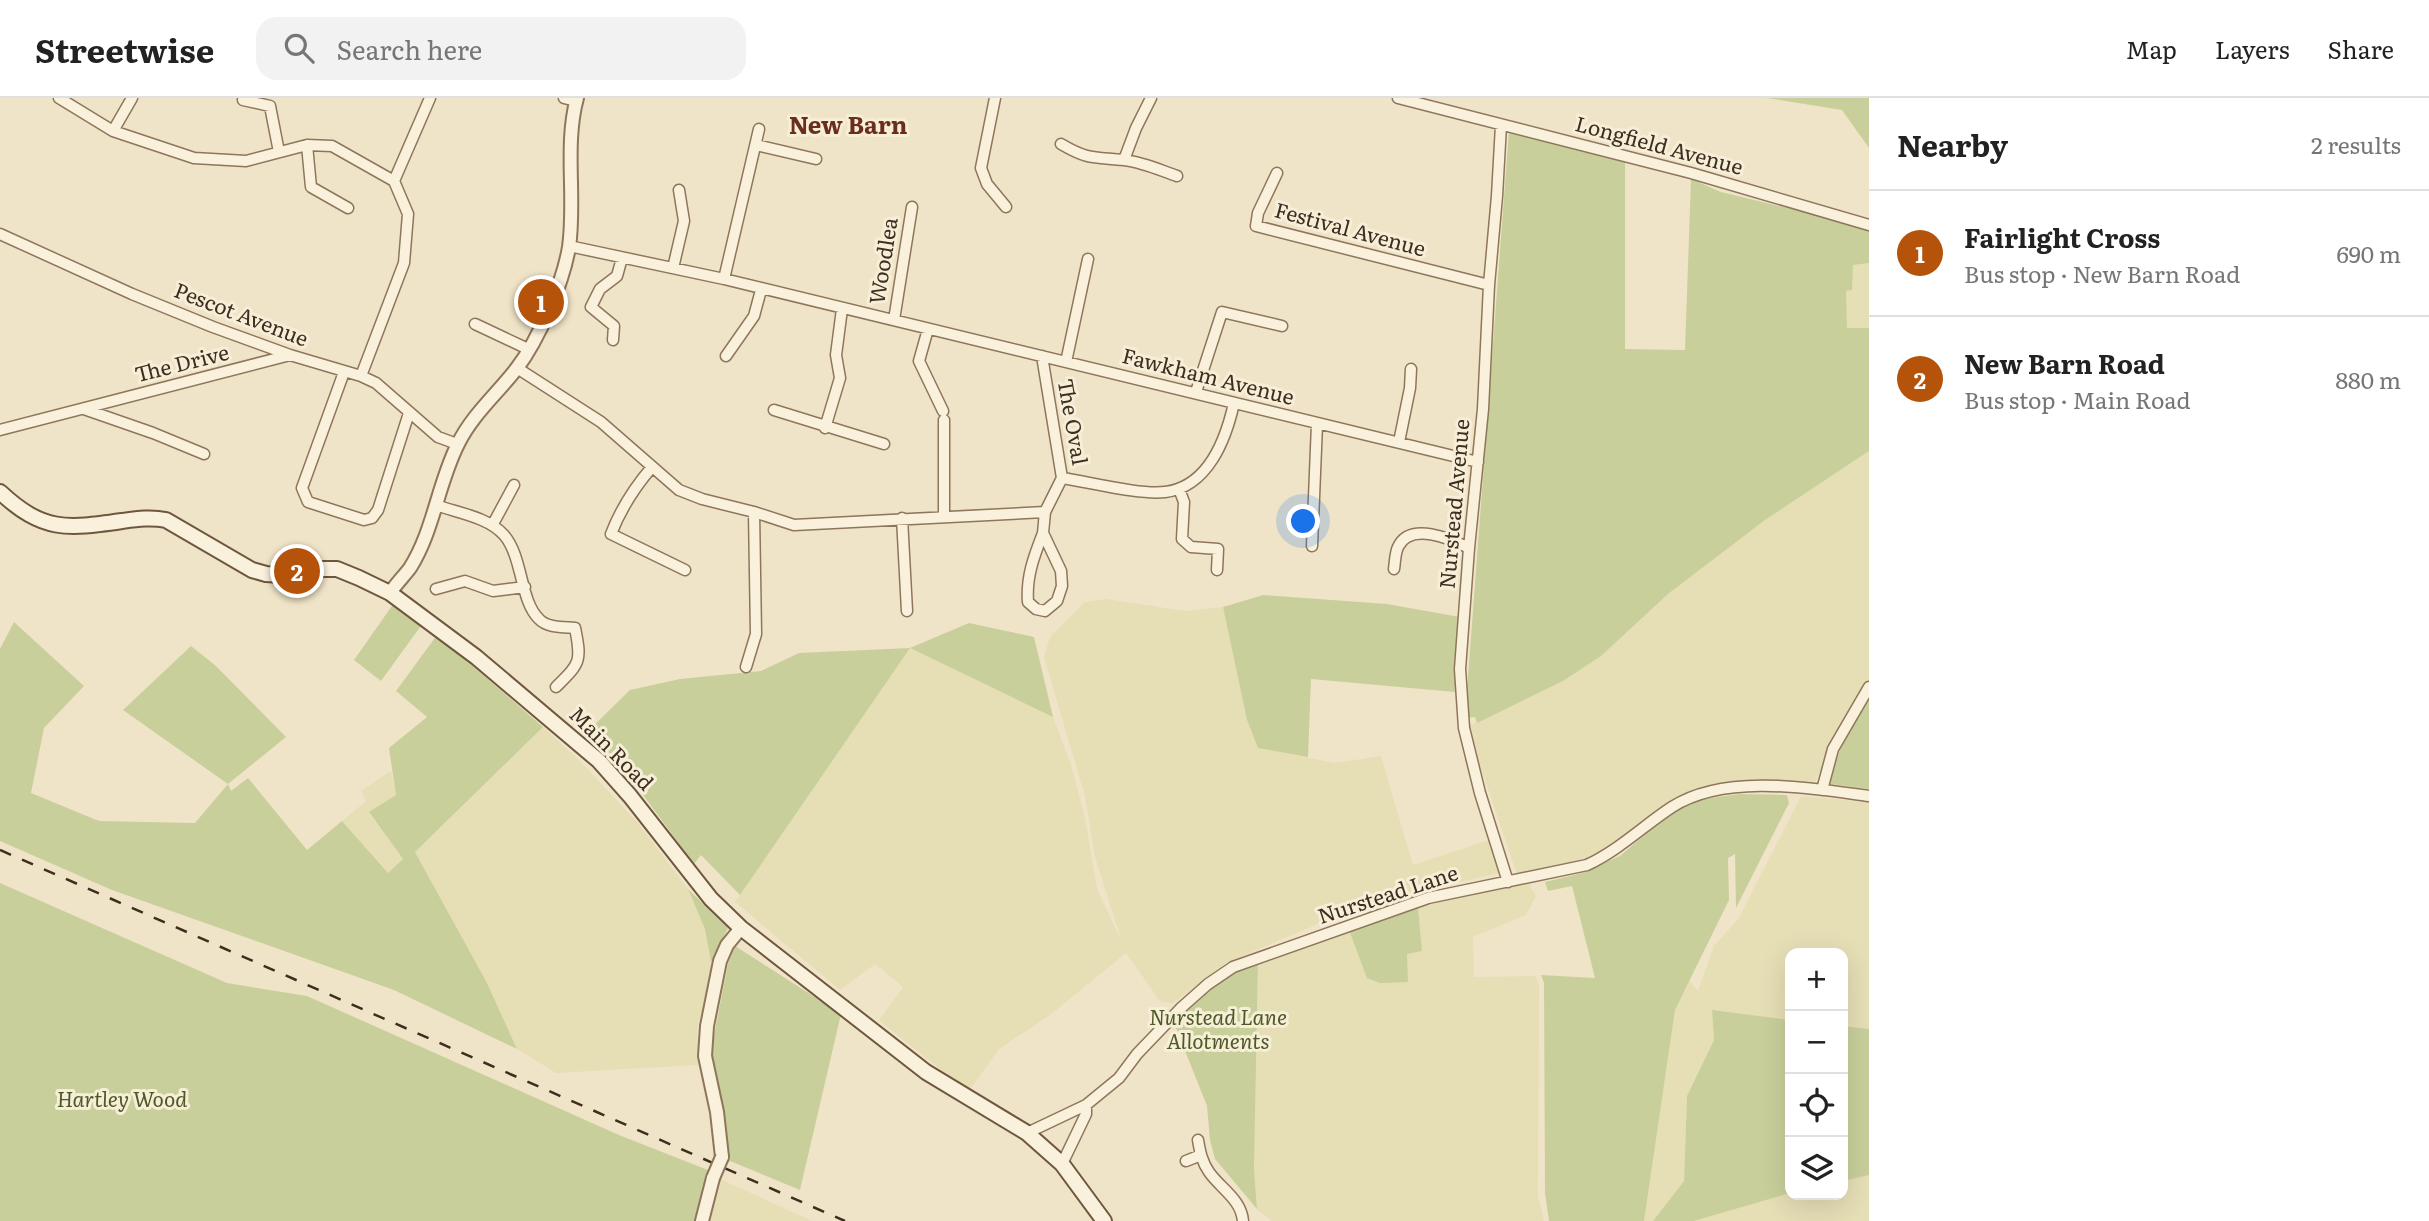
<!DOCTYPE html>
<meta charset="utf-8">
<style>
:root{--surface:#fff;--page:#f2f2f2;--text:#222;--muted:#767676;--line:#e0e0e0;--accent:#b45309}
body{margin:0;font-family:Literata,serif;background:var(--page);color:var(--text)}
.controls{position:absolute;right:21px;bottom:21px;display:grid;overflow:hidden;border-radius:14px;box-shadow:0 7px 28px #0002}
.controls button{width:63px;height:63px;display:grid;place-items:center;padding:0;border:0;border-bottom:2px solid var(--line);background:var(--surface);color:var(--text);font:35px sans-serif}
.you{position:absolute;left:1304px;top:424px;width:24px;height:24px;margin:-18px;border:5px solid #fff;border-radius:50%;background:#1a73e8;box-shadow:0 0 0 10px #1a73e833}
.badge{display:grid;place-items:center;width:46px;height:46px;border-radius:50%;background:var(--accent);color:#fff;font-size:23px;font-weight:700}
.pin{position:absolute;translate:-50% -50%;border:4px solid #fff;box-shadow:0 2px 7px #0006}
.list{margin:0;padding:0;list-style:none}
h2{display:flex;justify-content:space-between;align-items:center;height:91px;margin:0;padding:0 28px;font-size:30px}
h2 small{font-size:23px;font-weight:400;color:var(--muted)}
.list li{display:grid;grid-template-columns:46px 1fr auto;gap:21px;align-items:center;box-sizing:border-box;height:126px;padding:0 28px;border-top:2px solid var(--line)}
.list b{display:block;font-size:26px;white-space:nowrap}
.list p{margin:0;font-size:23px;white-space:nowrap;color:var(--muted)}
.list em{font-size:23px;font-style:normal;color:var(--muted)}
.icon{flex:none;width:38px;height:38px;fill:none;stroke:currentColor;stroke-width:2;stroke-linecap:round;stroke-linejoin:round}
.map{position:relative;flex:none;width:1869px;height:1123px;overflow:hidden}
header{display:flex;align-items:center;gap:42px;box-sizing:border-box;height:98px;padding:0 35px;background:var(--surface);border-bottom:2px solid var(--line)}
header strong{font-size:33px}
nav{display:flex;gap:38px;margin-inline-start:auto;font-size:24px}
.search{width:490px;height:63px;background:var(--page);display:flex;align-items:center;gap:18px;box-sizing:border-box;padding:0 24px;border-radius:21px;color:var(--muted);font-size:26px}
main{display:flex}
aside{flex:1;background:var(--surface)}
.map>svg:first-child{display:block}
.farmland{fill:#e6deb5}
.green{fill:#c9cf9b}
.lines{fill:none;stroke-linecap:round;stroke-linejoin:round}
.minor-casing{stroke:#8d765c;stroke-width:13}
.tertiary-casing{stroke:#8d765c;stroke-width:16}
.secondary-casing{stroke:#6f573f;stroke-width:18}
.minor{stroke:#faf1dc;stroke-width:10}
.tertiary{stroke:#faf1dc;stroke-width:12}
.secondary{stroke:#faf1dc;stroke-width:14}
.rail{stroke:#3d2e20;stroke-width:2.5;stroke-dasharray:12 12;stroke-linecap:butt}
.tertiary-bridge-casing{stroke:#8d765c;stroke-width:16;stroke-linecap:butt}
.tertiary-bridge{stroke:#faf1dc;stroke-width:12}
.labels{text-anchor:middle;stroke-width:6;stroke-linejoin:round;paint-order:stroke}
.street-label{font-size:21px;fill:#3d2e20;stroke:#f7eed8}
.park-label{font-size:21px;font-style:italic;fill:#4d5a26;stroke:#f7eed8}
.quarter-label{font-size:24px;font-weight:bold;fill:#6b2e1e;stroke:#f7eed8}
</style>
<header>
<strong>Streetwise</strong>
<div class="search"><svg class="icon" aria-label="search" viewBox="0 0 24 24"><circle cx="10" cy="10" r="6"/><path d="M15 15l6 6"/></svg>Search here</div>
<nav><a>Map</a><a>Layers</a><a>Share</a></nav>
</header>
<main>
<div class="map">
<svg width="1869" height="1123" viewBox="0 0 1869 1123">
<rect width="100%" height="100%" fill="#f0e4c8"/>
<path class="farmland" d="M1869,165V230H1847L1846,193L1852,192L1853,167Z
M1869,353V584L1857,598L1813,688L1716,690L1589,764L1517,776L1467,629L1563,583L1601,558L1668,496L1765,422Z
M1106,501L1185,513L1223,509L1247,622L1258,650L1335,665L1381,658L1413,767L1495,740L1505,774L1416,794L1332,820L1226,865L1173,905L1160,903L1126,855L1050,917L999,951L968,994L879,922L903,889L875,866L840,892L735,804L910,550L1053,619L1071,667L1085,720L1097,791L1122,844L1095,759L1085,698L1044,559L1050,539L1085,504Z
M543,629L581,664L638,725L688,791L705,831L711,864L708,890L697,931L699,967L556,975L517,951L487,885L415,754Z
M391,673L396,697L369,715L403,761L388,775L342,723L366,703L361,693Z
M1801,698L1869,704V931L1843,928V855H1790V922L1712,913L1714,942L1687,998L1684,1083L1653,1123H1644L1675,912L1689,883L1698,893L1714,848L1739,820Z
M1528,785L1536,798L1526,817L1473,839L1474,879L1535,878L1539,886L1538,1098L1544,1123H1272L1257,1111L1254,1071L1258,863L1279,859L1349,832L1408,884L1407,855L1422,853L1418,808L1460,795Z
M1869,1077V1123H1694L1790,1095V1097H1843V1083Z
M718,1080L812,1123H705Z"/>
<path class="green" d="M1767,0H1869V50L1842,12Z
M1509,33L1625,62V251L1685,252L1691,81L1721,94L1869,130V165L1853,167L1852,192L1846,193L1847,230H1869V353L1765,422L1668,496L1601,558L1563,583L1477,625L1475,619L1466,620L1467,592Z
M1263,497L1387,506L1460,519L1455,594L1311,581L1308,659L1258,650L1247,622L1223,509Z
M394,505L423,525L381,583L354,562Z
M14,524L84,588L44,630L31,695L99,723L195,725L228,686L123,612L191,548L216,568L286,639L228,686L231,693L248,680L307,752L342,723L388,775L403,761L369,714L396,697L389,650L427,619L396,593L437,537L543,629L415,754L487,885L517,951L394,892L112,792L0,743V551Z
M969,525L1034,539L1053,619L910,550L740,797L701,757L694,766L629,678L583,638L630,592L680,581L761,573L799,555L910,550Z
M1869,598V691L1830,686C1836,654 1852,625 1869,598Z
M1740,696L1787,697L1789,705L1736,810L1735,756L1728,760L1729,802L1675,912L1644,1123H1549L1545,1095L1544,885L1541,877L1595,880L1572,788L1548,793L1545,784L1582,775L1620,758L1673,712L1703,701Z
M0,785L227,885L307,898L619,1037L713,1074L697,1123H0Z
M688,791L728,830L711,864L705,831Z
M1418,808L1422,853L1407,856L1408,884L1380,885L1367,880L1349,832Z
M735,848L841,916L800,1092L725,1061L710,958L728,866Z
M1258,863L1254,1071L1257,1111L1215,1061L1210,1042L1207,1008L1174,925C1196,897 1225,876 1258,863Z
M1712,912L1790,922V1095L1694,1123H1653L1684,1083L1687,998L1714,942Z
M1843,928L1869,931V1077L1843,1083Z"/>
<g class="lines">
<g class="minor-casing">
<path id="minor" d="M59,0L113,33L194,60L246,63L307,47L332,48L394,83
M564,0L576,3
M995,0L981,70L987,86L1006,109
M1398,0L1691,75L1869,127
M243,2L270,8L279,54
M1501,27L1497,98L1489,187L1483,311L1469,450L1460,571L1464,630L1480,695L1508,784
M113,33L132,0
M1061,46C1088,62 1094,59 1124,62C1142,64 1160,72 1177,78
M307,47L311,89L348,110
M756,47L816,61
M1124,62L1136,30L1151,0
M1277,75L1258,115L1256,128L1489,187
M394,83L430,0
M0,136L132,196L213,229L290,257L361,278L376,285L438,339L457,346
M569,148L724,181L1478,364
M673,170L684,123L679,92
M724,181L759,31
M894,222L912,109
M475,226L528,251
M928,231L919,263L943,313
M613,242L614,228L591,209L600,191L617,178L622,160
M726,258L754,218L761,192
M1042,258L1062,380L1045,414L1043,435L1061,473L1062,488L1057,503L1045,513L1036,511L1028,504C1026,479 1034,458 1043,435
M1066,264L1088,161
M517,270L601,324L679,392L702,401L754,414L794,427L1045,414
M344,274L302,390L308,404L364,422L372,420L378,412L409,315
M361,278L404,165L408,116L394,83
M1196,294L1222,214L1282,228
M84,311L153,335L204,356
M774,312L884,346
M944,322V417
M825,330L840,280L836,257L842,211
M0,332L290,257
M1399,344L1410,290L1411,271
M652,369C634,390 621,410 611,436L685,472
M1062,380C1090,384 1139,397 1165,394C1208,389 1226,341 1234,305
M1179,391L1184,404L1182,441L1191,449L1218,451L1217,472
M436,407C458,415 488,419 504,437C523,459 520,503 539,521C547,530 564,529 575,530C582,564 580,565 556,589
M902,420L907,513
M493,426L514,387
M1312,448L1317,326
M1394,471C1395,465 1395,455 1398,449C1410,423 1451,441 1469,450
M436,491L465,483L493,493L525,489
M746,569L756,536L754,414
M1822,692L1833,651L1869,589
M1027,1035L1086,1007
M1198,1042C1200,1054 1202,1064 1209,1074C1221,1091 1241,1101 1243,1123
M1186,1063L1201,1057
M1062,1066L1086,1016V1007L1119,980L1137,956L1182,909L1208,886L1233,869L1428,800L1587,767C1619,752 1643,728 1672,709C1725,675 1810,690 1869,698"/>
</g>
<g class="tertiary-casing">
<path id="tertiary" d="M390,495C396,486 404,478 410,470C434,432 438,385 458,346C472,317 497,296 517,270C539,241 563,185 569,149C576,100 564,48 577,0
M722,1059L717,1014L705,958L707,928L720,863L727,847L741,830
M702,1123L713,1080"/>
</g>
<g class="secondary-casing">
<path id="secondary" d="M0,394C43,434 66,431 122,423C137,421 151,419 166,422L252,472L266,476L281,477L319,471H337L359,480L390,495L476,559L599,663L630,698L711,801L741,830L926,974L1027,1035L1062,1066L1104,1123"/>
</g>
<use href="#minor" class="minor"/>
<use href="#tertiary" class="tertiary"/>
<use href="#secondary" class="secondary"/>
<path class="rail" d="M0,752L845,1123"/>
<g class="tertiary-bridge-casing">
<path id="tertiary-bridge" d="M713,1080L722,1059"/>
</g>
<use href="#tertiary-bridge" class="tertiary-bridge"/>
</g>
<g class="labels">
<g class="street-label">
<text transform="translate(1659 48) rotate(15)" y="7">Longfield Avenue</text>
<text transform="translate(1350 132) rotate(15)" y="7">Festival Avenue</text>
<text transform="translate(884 163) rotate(-81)" y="7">Woodlea</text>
<text transform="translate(241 217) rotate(21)" y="7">Pescot Avenue</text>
<text transform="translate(182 266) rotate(-14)" y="7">The Drive</text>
<text transform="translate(1208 279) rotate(14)" y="7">Fawkham Avenue</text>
<text transform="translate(1072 324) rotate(80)" y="7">The Oval</text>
<text transform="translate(1455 406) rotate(-85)" y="7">Nurstead Avenue</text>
<text transform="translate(611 651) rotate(45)" y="7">Main Road</text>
<text transform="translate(1388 797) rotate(-18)" y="7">Nurstead Lane</text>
</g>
<g class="park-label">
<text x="1218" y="927">Nurstead Lane<tspan x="1218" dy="24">Allotments</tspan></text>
<text x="122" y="1009">Hartley Wood</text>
</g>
<g class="quarter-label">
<text x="848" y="36">New Barn</text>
</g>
</g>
</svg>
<div class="controls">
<button>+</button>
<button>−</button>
<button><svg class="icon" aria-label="locate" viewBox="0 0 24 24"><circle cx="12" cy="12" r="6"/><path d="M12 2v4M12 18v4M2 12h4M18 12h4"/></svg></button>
<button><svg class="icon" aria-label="layers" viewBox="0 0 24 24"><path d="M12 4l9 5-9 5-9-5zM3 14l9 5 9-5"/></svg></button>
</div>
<div class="you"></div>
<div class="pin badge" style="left:541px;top:204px">1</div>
<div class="pin badge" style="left:297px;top:473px">2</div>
</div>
<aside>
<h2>Nearby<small>2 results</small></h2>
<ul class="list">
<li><span class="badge">1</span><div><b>Fairlight Cross</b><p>Bus stop · New Barn Road</p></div><em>690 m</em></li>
<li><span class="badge">2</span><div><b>New Barn Road</b><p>Bus stop · Main Road</p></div><em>880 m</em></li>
</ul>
</aside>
</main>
